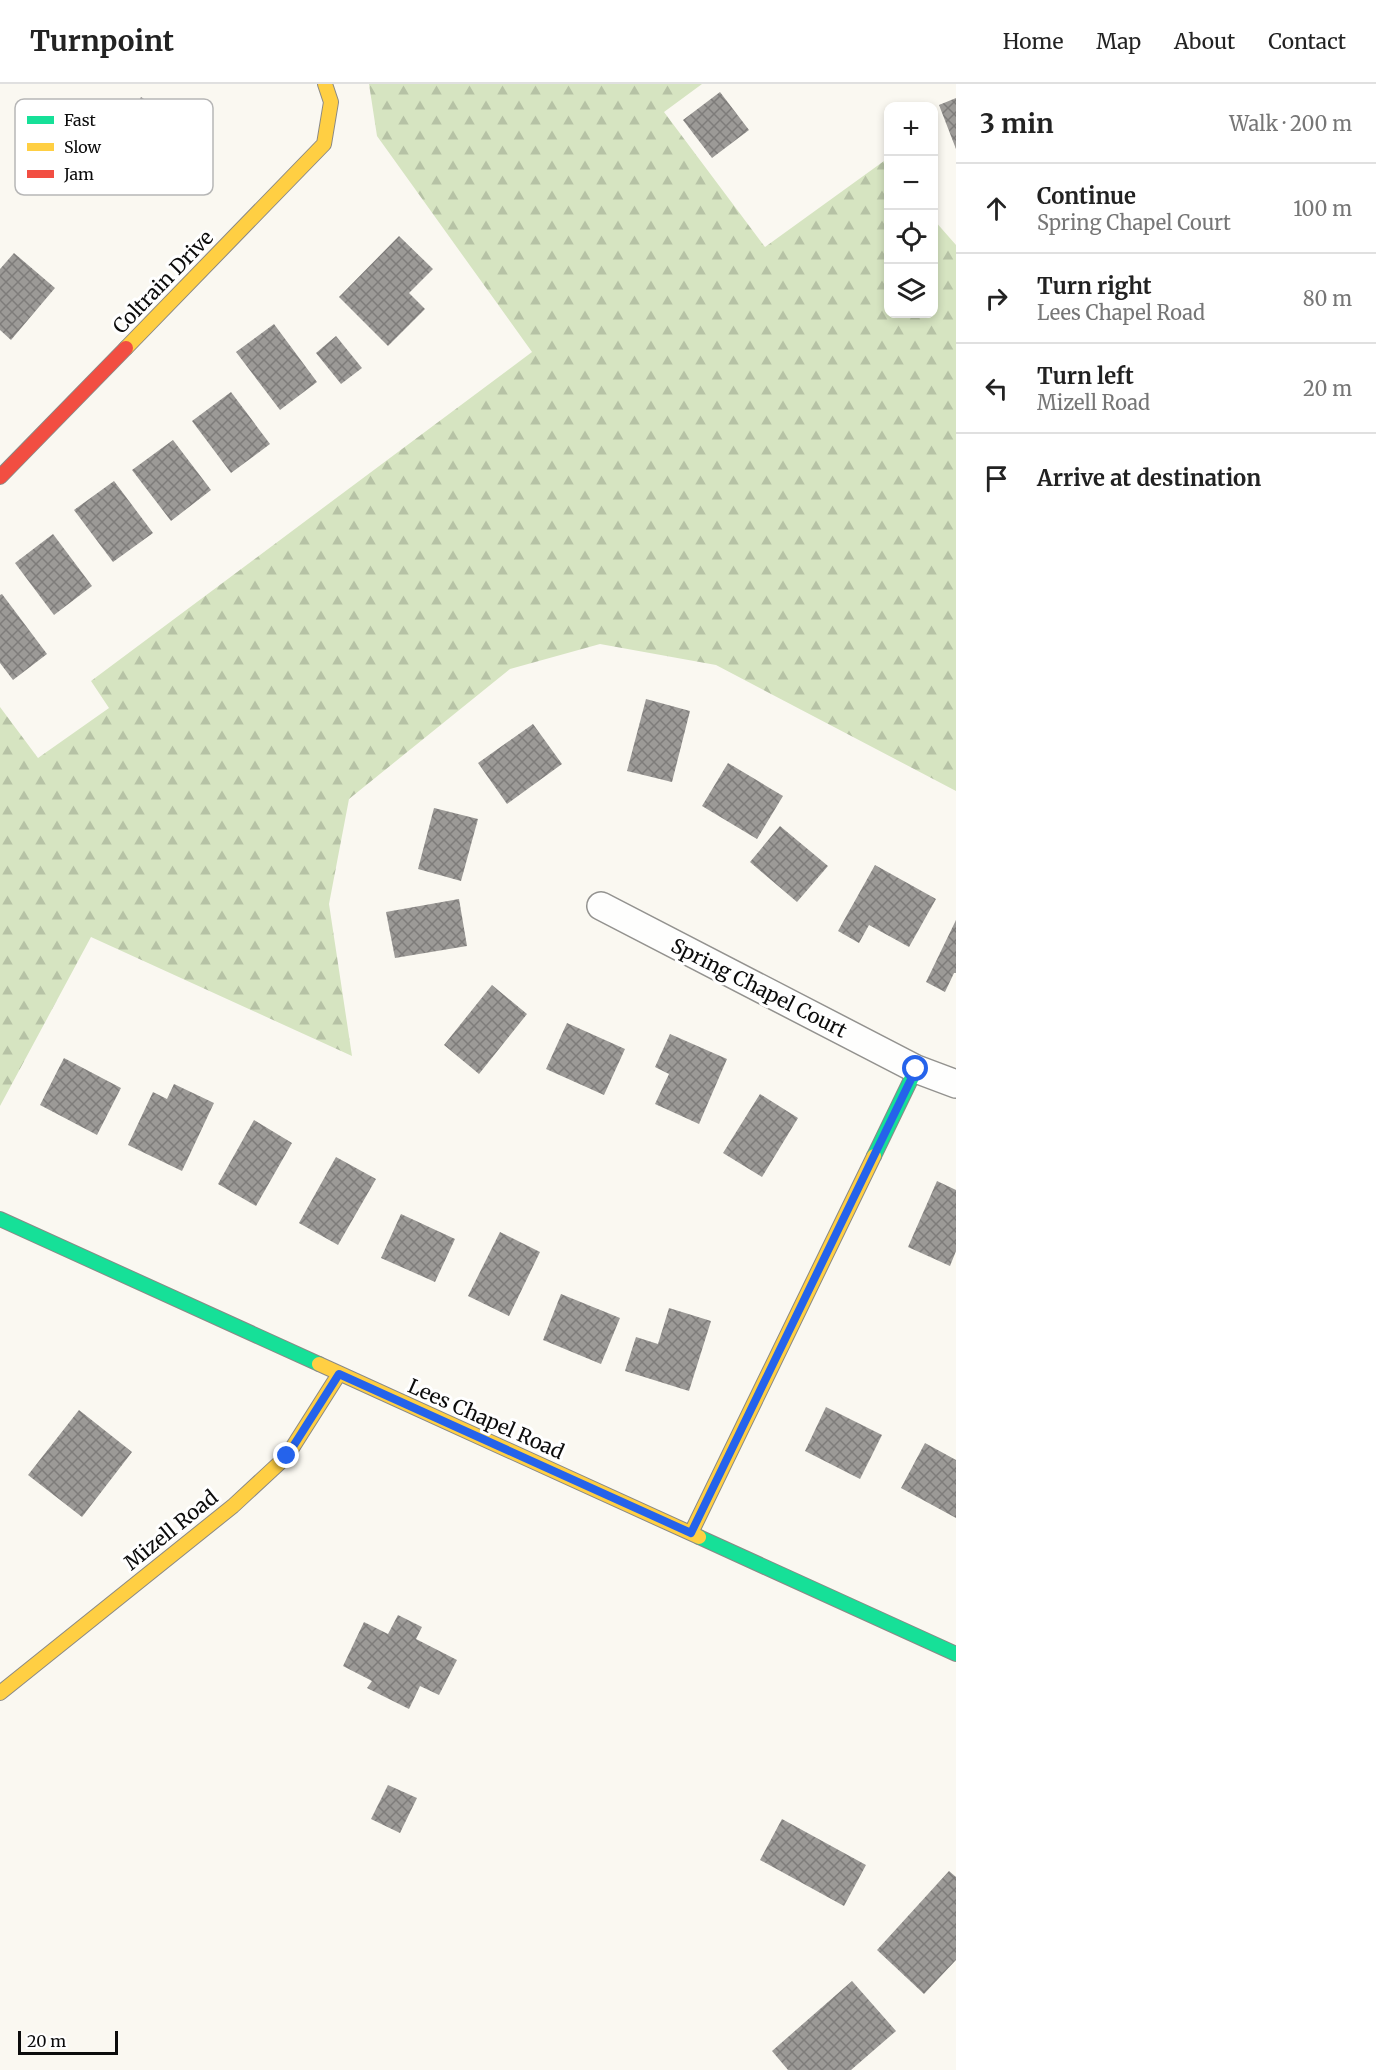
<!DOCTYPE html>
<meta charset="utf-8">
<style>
:root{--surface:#fff;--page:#f6f6f6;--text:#222;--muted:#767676;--line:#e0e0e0}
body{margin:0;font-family:Merriweather,serif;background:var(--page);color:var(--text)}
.controls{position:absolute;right:18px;top:18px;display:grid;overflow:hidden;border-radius:12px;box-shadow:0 3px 9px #0003}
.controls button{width:54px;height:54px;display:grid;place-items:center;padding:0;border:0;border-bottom:2px solid var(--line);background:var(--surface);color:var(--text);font:30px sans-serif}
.scale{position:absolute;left:18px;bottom:15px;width:100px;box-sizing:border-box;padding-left:6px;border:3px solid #0c0c0c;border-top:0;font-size:16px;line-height:21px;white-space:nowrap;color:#0c0c0c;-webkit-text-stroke:4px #fff;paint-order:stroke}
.stop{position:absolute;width:18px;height:18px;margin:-14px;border:4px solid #2563eb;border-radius:50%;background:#fff}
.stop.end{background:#2563eb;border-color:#fff;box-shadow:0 2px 6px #0008}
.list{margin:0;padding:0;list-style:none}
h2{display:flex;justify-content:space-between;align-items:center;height:78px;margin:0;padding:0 24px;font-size:26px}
h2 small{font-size:20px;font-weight:400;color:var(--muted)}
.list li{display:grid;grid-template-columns:39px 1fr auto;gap:18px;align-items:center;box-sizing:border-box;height:90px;padding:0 24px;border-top:2px solid var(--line)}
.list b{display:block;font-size:22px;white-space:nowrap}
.list p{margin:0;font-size:20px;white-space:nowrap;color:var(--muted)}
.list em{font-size:20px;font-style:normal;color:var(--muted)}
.icon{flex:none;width:33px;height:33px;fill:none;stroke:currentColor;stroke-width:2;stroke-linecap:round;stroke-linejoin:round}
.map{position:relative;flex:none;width:956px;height:1986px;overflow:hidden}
header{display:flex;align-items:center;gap:36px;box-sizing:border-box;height:84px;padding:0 30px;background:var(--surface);border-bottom:2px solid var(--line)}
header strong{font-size:28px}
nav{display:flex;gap:33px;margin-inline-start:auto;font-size:21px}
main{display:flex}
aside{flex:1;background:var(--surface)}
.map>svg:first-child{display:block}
.forest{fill:url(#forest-firs)}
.building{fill:url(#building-cross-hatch)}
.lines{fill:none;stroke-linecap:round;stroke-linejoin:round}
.street-casing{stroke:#93928f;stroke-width:30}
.fast-casing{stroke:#8a8986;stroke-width:16}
.slow-casing{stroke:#8a8986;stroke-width:16}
.jam-casing{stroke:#8a8986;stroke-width:16}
.street{stroke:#fefefd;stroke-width:27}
.fast{stroke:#16e098;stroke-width:14}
.slow{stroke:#ffcf43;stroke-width:14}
.jam{stroke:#f24e42;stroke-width:14}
.route{stroke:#2563eb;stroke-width:8}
.labels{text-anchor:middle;stroke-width:6;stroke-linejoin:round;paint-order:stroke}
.street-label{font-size:20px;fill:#0c0c0c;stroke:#fff}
.key{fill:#fff;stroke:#b6b6b6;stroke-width:1.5}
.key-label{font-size:16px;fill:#0c0c0c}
</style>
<header>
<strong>Turnpoint</strong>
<nav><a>Home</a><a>Map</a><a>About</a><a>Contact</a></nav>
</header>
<main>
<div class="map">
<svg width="956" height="1986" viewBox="0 0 956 1986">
<defs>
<pattern id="forest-firs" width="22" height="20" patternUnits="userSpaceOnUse" patternTransform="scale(1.5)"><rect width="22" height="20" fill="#d6e4c1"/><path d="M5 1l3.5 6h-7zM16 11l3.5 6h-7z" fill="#b6c2a5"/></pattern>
<pattern id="building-cross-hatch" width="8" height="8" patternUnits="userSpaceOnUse" patternTransform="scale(1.5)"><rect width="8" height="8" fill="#9c9a97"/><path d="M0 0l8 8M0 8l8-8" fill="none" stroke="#7e7c7a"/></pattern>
</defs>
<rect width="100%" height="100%" fill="#faf8f1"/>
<path class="forest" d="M369,0H702L664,28L765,163L884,77L888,82V230H934V136L956,161V707L716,581L600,560L510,585L349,715L329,820L352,972L91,853L0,1022V623L38,674L109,624L91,597L532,268L377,52Z"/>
<path class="building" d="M720,8L749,46L712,74L683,36Z
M141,13L199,51L178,85L119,48Z
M956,14V65L939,21Z
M399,152L433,185L409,209L425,225L388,262L339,213Z
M14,169L55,204L11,256L0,246V185Z
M274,240L317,298L280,326L236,268Z
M336,252L362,284L341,300L316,269Z
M231,308L270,360L231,389L192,337Z
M173,356L211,406L171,437L132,386Z
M114,397L153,449L113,478L74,426Z
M53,450L92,502L54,531L15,479Z
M2,510L47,570L13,596L0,579V511Z
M646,615L690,627L672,698L627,687Z
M533,640L562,680L507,720L478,679Z
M728,679L783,712L757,755L702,722Z
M434,724L478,735L461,797L418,785Z
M780,742L828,782L797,818L750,778Z
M875,781L936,815L909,863L869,841L859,859L838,847Z
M459,815L467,862L395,874L386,828Z
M956,836V889H954L945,908L926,898Z
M492,901L527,930L479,990L444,961Z
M567,939L625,965L604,1011L546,985Z
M670,950L727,975L699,1040L655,1020L669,990L655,983Z
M64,974L121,1004L97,1051L40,1021Z
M174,1000L214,1019L182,1087L128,1061L153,1008L167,1015Z
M760,1010L798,1034L762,1093L723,1069Z
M254,1036L292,1059L256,1122L218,1100Z
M336,1073L376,1095L338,1161L299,1139Z
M937,1097L956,1106V1167L950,1182L908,1163Z
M401,1130L455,1155L435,1198L381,1174Z
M500,1148L540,1168L509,1232L468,1212Z
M561,1210L620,1234L601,1280L543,1256Z
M669,1224L711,1237L689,1307L625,1287L636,1253L658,1260Z
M826,1323L882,1351L860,1395L805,1367Z
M79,1326L132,1368L82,1433L28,1391Z
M925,1359L956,1376V1434L901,1404Z
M398,1531L422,1543L416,1555L457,1576L439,1611L420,1602L409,1625L367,1604L372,1597L343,1582L364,1538L388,1550Z
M388,1701L417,1714L400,1749L371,1735Z
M782,1735L866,1781L844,1822L760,1776Z
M949,1787L956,1793V1876L924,1910L877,1866Z
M852,1897L896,1947L851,1986H788L772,1967Z"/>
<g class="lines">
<g class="street-casing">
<path id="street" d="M601,822L916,985L956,1000"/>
</g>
<g class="fast-casing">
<path id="fast" d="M874,1072L916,985
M0,1135L319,1280
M699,1453L956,1570"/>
</g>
<g class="slow-casing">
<path id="slow" d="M126,264L324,60L331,18L325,0
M319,1280L699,1453
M691,1449L874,1072
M0,1609L233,1422L287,1372L339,1290"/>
</g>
<g class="jam-casing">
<path id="jam" d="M0,393L126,264"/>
</g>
<use href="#street" class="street"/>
<use href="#fast" class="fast"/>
<use href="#slow" class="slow"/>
<use href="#jam" class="jam"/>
</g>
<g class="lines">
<path class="route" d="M287,1372L339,1290L691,1449L916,985"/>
</g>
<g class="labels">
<g class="street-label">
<text transform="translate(163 198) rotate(-46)" y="7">Coltrain Drive</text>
<text transform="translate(759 904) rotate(27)" y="7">Spring Chapel Court</text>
<text transform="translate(486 1335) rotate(24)" y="7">Lees Chapel Road</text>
<text transform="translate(171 1446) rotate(-39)" y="7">Mizell Road</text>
</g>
</g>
<rect x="15" y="15" width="198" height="96" rx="9" class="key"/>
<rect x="27" y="32" width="27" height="8" fill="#16e098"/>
<rect x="27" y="59" width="27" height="8" fill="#ffcf43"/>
<rect x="27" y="86" width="27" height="8" fill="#f24e42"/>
<g class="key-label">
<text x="64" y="42">Fast</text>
<text x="64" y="69">Slow</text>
<text x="64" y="96">Jam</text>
</g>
</svg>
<div class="controls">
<button>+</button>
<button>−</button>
<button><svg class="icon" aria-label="locate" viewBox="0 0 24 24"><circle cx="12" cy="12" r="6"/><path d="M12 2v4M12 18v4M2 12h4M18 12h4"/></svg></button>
<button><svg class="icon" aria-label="layers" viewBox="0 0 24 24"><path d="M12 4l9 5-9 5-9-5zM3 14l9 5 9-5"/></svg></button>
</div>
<div class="scale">20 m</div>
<div class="stop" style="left:916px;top:985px"></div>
<div class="stop end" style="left:287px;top:1372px"></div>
</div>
<aside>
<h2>3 min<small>Walk · 200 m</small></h2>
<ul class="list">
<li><svg class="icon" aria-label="ahead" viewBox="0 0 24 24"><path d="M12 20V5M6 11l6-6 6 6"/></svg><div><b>Continue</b><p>Spring Chapel Court</p></div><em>100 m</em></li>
<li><svg class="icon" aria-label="right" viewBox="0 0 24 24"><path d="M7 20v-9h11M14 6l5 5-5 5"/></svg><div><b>Turn right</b><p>Lees Chapel Road</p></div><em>80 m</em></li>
<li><svg class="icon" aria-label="left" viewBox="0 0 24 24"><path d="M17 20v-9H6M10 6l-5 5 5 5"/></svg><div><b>Turn left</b><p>Mizell Road</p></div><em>20 m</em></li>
<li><svg class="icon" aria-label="arrive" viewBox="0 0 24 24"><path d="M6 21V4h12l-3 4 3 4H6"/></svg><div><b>Arrive at destination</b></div></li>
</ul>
</aside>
</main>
